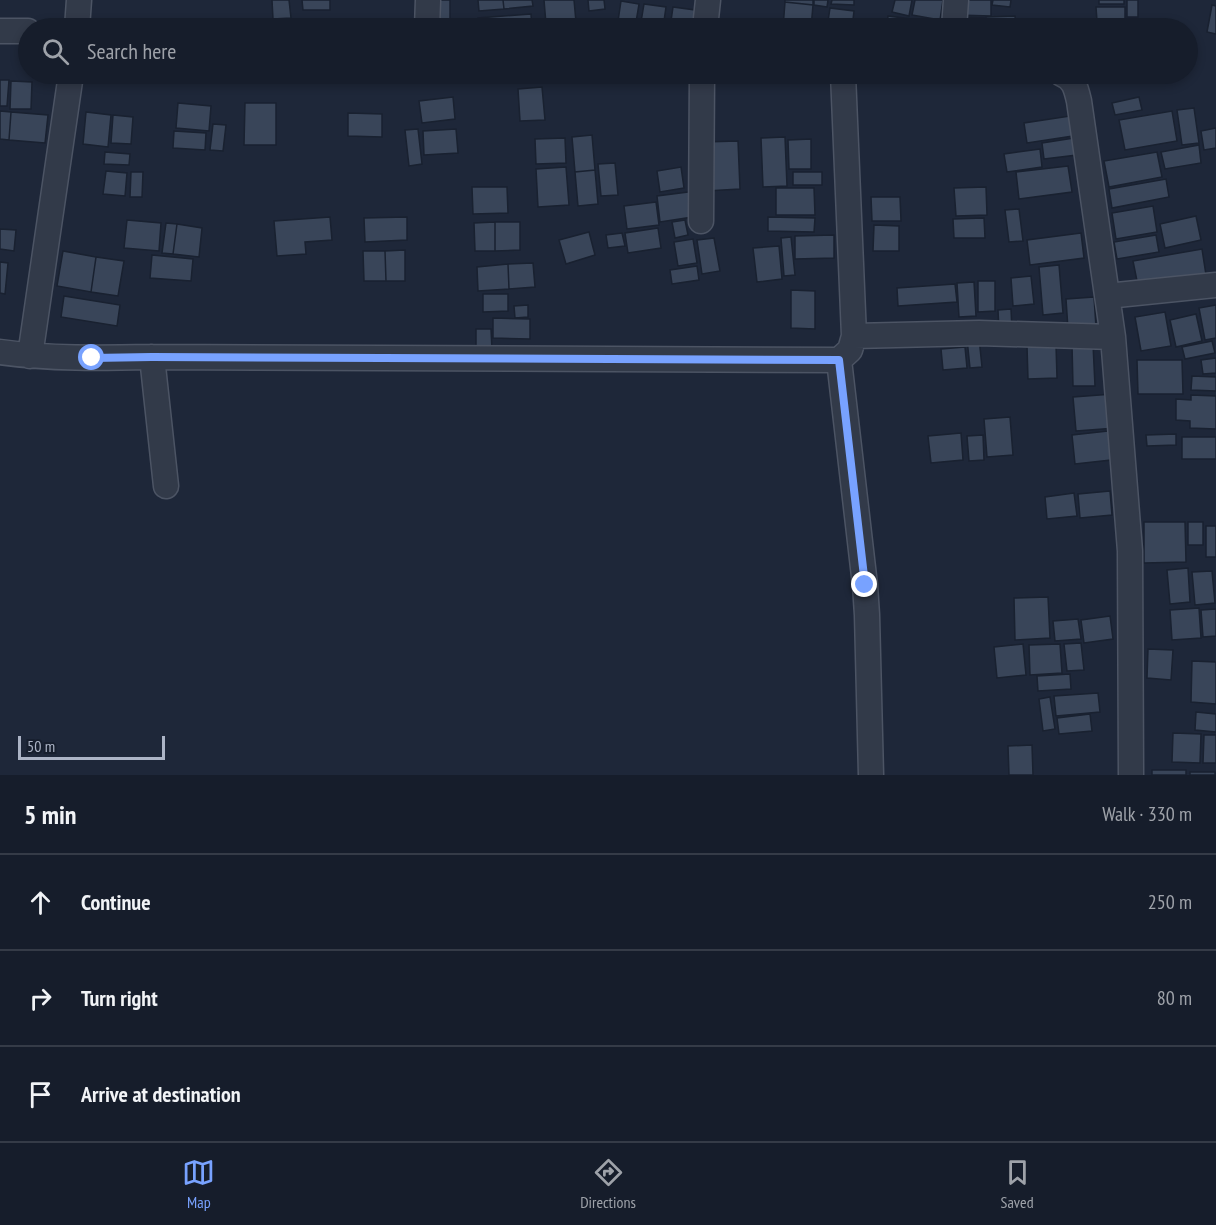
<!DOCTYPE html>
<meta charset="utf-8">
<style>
:root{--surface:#161d2b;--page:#232a37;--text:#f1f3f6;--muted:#9ea2a9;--line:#353b47;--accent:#78a2ff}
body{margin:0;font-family:"PT Sans Narrow",sans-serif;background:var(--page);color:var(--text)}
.scale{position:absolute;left:18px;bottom:15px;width:147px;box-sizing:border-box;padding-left:6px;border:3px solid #acb4c6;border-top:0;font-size:16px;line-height:21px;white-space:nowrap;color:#acb4c6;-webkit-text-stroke:4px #171f2e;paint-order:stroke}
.stop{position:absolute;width:18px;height:18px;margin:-14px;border:4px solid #78a2ff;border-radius:50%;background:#fff}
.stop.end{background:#78a2ff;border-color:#fff;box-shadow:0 2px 6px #0008}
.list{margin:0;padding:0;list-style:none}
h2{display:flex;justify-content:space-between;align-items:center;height:78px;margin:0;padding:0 24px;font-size:26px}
h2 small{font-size:20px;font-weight:400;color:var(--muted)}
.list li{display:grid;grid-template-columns:39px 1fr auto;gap:18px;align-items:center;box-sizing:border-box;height:96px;padding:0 24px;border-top:2px solid var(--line)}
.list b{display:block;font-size:22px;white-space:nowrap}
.list em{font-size:20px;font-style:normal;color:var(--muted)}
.icon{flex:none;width:33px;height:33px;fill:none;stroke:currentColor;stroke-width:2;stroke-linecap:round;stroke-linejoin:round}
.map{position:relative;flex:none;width:1216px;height:775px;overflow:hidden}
.search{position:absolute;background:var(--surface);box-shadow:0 3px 9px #0003;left:18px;right:18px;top:18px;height:66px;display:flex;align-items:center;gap:15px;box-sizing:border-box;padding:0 21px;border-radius:33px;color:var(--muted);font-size:22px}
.sheet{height:366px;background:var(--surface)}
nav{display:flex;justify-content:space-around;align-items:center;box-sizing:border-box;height:84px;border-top:2px solid var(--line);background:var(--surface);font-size:16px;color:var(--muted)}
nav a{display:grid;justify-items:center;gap:3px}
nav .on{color:var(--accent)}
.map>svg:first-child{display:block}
.building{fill:#394559;stroke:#192130;stroke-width:1.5}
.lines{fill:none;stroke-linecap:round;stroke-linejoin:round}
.minor-casing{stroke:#4c5464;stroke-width:27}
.minor{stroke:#323a49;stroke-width:24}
.route{stroke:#78a2ff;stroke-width:8}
</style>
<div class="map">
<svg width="1216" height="775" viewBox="0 0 1216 775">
<rect width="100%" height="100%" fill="#1e2739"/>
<path class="building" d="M272,0H289L291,18L273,19Z
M302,0H330V10H303Z
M432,0H450V28H432Z
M478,0H503L504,9L479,11Z
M503,0H532L533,6L504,9Z
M544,0H574L576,22L546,24Z
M588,0H604L605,9L589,11Z
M785,0H813V5L785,2Z
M814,0H828L827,7L814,5Z
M832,0H854V5L831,4Z
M895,0H912L909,16L892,12Z
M915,0H943L940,20L912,15Z
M958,0H991V16L957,15Z
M993,0H1011L1010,7L992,5Z
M1099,0H1124V4H1099Z
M1127,0H1138V17H1127Z
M621,1L639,4L635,28H617Z
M785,2L813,5L811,28H783Z
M644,4L666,7L663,28H640Z
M1212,5L1216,6V34L1207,32Z
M673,7L695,10L692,28H670Z
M1096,7H1125V21H1097Z
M830,8L854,11L852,28H827Z
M531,14L532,28H479L478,18Z
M888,16L911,19L909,28H887Z
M1015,16L1016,28H986V17Z
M960,17L984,18L983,28H959Z
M913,19L927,21L926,28H912Z
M928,20L948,21V28H928Z
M1094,25H1122V28H1094Z
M0,80H9L7,106H0Z
M11,81L32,82L31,109H10Z
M542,87L545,120L520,121L518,89Z
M453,97L455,119L422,123L419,101Z
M1139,97L1142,110L1115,115L1112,103Z
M178,103L211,106L209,131L176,128Z
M245,103H276V145H244Z
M1194,108L1199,143L1182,145L1177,110Z
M0,111L11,112L9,140L0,139Z
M1172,111L1177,141L1125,150L1119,120Z
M11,112L48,115L45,143L9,140Z
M86,112L111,115L108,147L83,144Z
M348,113L382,114V137L348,136Z
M113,115L133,117L131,144L111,143Z
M1070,116L1073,136L1027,143L1024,123Z
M213,124L226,125L223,151L210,150Z
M1216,128V148L1204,150L1201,131Z
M418,129L422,164L409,166L405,130Z
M456,129L458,153L424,155L423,131Z
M174,131L206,133L205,150L173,148Z
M592,135L595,170L575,172L572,137Z
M785,137L787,186L763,187L761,138Z
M565,138L566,163L536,164L535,139Z
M1074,138L1077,155L1044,159L1042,143Z
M811,139V169H789L788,140Z
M738,141L740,189L706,191L703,142Z
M1199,145L1201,163L1165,169L1161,152Z
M1040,149L1042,167L1007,172L1004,154Z
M105,152L130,154L129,165L104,164Z
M1157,152L1162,177L1109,187L1104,161Z
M615,163L618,195L601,196L598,164Z
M1068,166L1072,192L1019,199L1016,172Z
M566,167L569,205L538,207L536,169Z
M681,167L684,188L660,192L657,171Z
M595,170L598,204L578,206L575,172Z
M106,171L127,173L125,196L103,194Z
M131,172H143L142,197H130Z
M793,172H822V185H793Z
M1166,179L1169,197L1112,208L1109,189Z
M472,187H507L508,213L473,214Z
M986,187L987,215L956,216L954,188Z
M776,188H814L815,215H776Z
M696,191L699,216L660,222L657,196Z
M871,197H900L901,221H872Z
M656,202L659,225L627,229L624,206Z
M1153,206L1157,232L1116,239L1112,213Z
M1019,209L1023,241L1009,242L1005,210Z
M1196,216L1201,240L1165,248L1160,224Z
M330,217L332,240L305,242L306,254L277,256L274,221Z
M407,217V240L365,242L364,218Z
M768,217L815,218L814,232L768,231Z
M984,218L985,238H954L953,219Z
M127,220L161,223L159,251L124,248Z
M685,220L688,235L675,238L672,222Z
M495,222V251H475L474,223Z
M495,222H520V250L495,251Z
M166,223L177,224L173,254L162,253Z
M177,224L202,228L199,257L173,254Z
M874,225L899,226V251H873Z
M658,228L661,248L628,253L625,233Z
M0,229L16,230L14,251L0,249Z
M589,232L595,255L566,264L559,240Z
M622,233L625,246L608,248L606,235Z
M1081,233L1084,258L1030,265L1027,240Z
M834,235V258L795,259V236Z
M1156,235L1159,252L1117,259L1114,242Z
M791,237L795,275L784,276L781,238Z
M714,238L720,271L702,274L697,240Z
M693,239L697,263L678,266L674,242Z
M779,246L782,279L757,282L753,248Z
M1202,249L1206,275L1138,286L1133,261Z
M405,250V281H386L385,251Z
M63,251L96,257L91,292L57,286Z
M363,251H385L386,281H364Z
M152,255L193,259L191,281L150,278Z
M96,257L124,261L118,296L91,292Z
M0,262L8,263L5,294L0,293Z
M533,263L535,287L509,289L508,264Z
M508,264L509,289L478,291L477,267Z
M1059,265L1063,313L1043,315L1039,267Z
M697,266L699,280L672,284L670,270Z
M1031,276L1034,304L1013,306L1011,278Z
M978,281H995V311L978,312Z
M974,282L976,316L959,317L957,283Z
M955,284L957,302L898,306L897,288Z
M791,290L815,291V329L791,328Z
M483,294H508V311L483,312Z
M64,296L120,305L117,326L61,317Z
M1094,297L1096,327L1068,329L1066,299Z
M528,305V317L515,318L514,306Z
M1216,305V338L1205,340L1199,308Z
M1011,309L1012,330L999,331L998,310Z
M1165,312L1171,346L1141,351L1135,317Z
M1196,314L1202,341L1176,347L1170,320Z
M493,318L530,319V339L493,338Z
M476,329H491L492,350H476Z
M979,338L982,367L970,368L967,339Z
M1212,341L1215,353L1185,359L1182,347Z
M1093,344L1095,386H1073L1072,345Z
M1056,345L1057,378L1028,379L1027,346Z
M965,347L967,368L943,370L941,349Z
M1216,358V373L1203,374L1201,360Z
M1137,360H1182L1183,394H1138Z
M1192,376L1216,377V391L1191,390Z
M1113,394L1116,428L1076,431L1073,397Z
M1191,395L1216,396V429L1190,428V421L1176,420V399L1191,400Z
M1010,417L1013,455L987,457L984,419Z
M1117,430L1120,459L1075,464L1072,435Z
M961,433L963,460L931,463L928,436Z
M1176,434V445L1147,446L1146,435Z
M983,435L984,460L969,461L967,436Z
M1182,437H1216V459H1182Z
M1110,491L1112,515L1080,518L1078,494Z
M1074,493L1077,516L1047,519L1045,497Z
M1144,522H1185L1186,562L1144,563Z
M1188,522H1203V545H1188Z
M1206,526H1216V557H1206Z
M1188,568L1190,602L1170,604L1167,570Z
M1212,571L1215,603L1195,605L1192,572Z
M1048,597L1050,638L1015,640L1014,598Z
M1199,608L1201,638L1172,640L1170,610Z
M1216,609V636L1203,637L1201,610Z
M1110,616L1113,639L1084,643L1081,620Z
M1078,619L1081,639L1055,641L1053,621Z
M1081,643L1084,670L1067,671L1064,644Z
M1023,644L1026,675L997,678L994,647Z
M1060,644L1062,673L1030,675L1029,645Z
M1148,649L1173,650L1171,680L1147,678Z
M1192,661L1216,662V704L1191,702Z
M1070,674L1071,689L1038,691L1037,676Z
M1098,693L1100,712L1056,716L1054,696Z
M1050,697L1055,729L1043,731L1039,699Z
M1196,712L1216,714V732L1195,730Z
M1090,714L1092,731L1059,734L1057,718Z
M1173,733L1201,734L1200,763L1172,762Z
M1204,735H1216V763H1203Z
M1032,745L1033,775H1009L1008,746Z
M1152,770H1186V775H1152Z
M1190,772H1215V775H1190Z"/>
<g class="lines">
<g class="minor-casing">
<path id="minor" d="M77,28L79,0
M427,28L428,0
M705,28L708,0
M954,28L956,0
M0,31H28
M843,74L854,336
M1062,74C1074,79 1076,88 1079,101L1113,337L1130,551L1131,775
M701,221L702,74
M1107,296L1216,285
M0,352C50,359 101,358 152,357L839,360
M30,356L71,74
M152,357L166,486
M871,775L867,615L865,585L839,360L850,350L854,336L979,333L1113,337"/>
</g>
<use href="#minor" class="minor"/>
</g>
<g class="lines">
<path class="route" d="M92,358L152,357L839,360L865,585"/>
</g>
</svg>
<div class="scale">50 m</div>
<div class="stop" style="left:92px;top:358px"></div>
<div class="stop end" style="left:865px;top:585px"></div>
<div class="search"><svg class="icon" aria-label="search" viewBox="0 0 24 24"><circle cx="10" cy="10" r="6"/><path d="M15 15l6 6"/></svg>Search here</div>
</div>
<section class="sheet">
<h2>5 min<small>Walk · 330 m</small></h2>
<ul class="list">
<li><svg class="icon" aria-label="ahead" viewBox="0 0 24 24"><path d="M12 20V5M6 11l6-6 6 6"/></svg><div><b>Continue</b></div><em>250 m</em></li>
<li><svg class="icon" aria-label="right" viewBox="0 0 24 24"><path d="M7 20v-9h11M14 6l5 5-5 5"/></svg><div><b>Turn right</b></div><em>80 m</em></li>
<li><svg class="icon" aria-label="arrive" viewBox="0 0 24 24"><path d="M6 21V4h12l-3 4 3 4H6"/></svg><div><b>Arrive at destination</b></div></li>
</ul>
</section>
<nav>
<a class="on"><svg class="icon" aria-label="map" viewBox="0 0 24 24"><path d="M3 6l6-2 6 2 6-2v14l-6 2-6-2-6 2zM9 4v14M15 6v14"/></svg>Map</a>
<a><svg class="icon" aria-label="directions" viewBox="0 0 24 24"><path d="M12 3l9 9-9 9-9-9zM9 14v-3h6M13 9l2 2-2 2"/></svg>Directions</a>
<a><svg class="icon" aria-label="saved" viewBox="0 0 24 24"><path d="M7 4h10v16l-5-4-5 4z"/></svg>Saved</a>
</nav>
